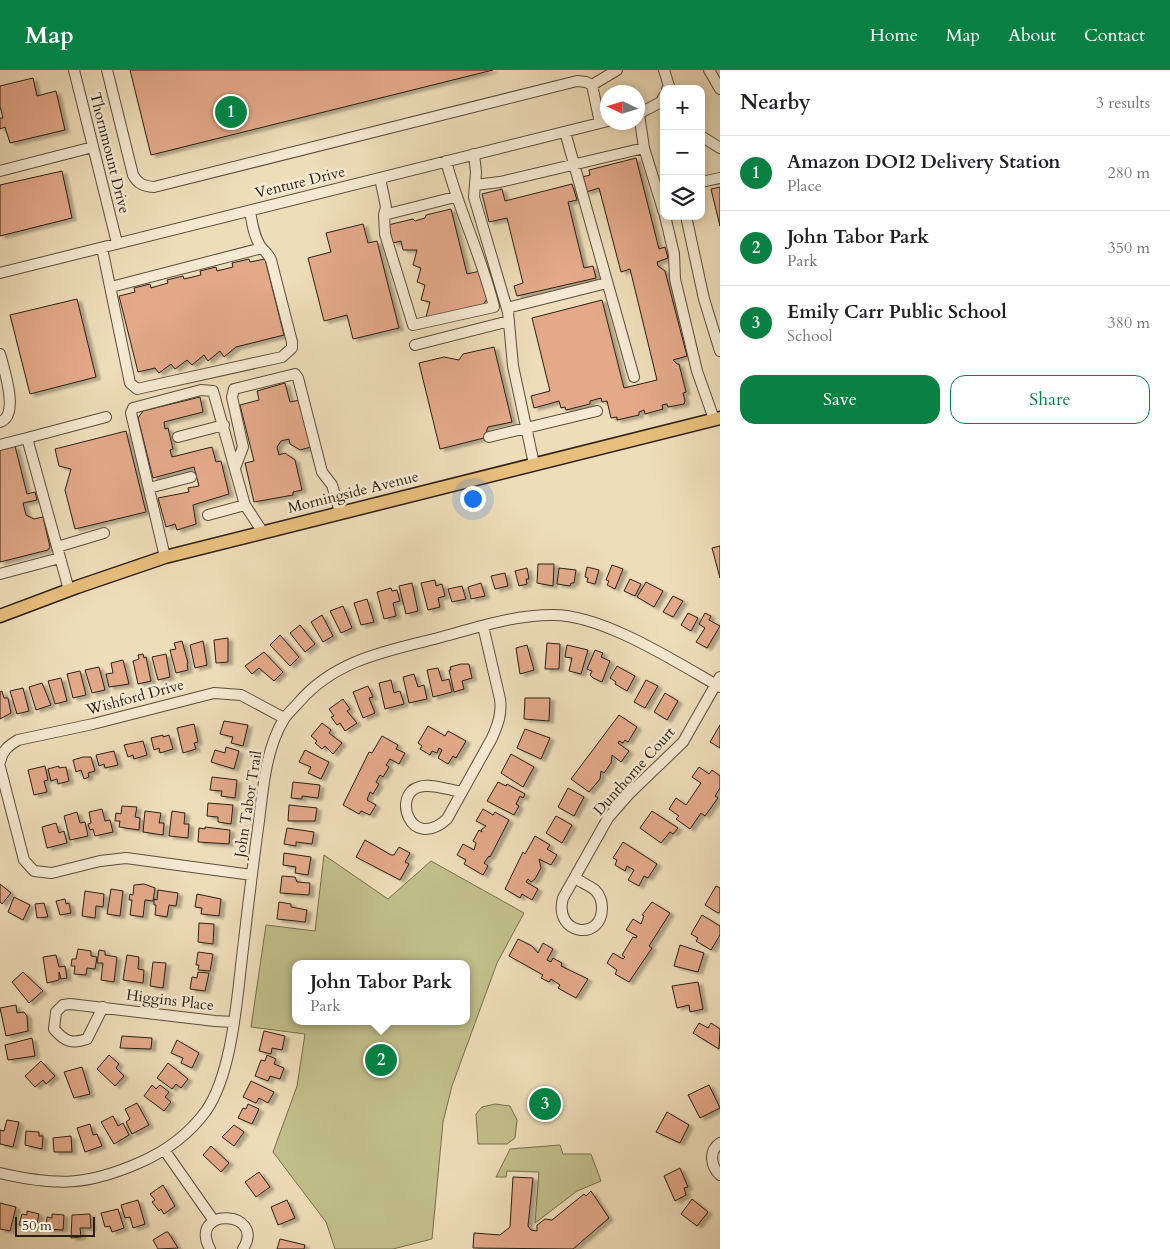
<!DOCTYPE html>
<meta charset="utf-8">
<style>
:root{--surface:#fff;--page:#f6f6f6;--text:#202124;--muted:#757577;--line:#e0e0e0;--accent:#0b8043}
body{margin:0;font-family:Cardo,serif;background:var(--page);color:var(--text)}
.controls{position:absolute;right:15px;top:15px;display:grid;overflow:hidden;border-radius:10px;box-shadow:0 2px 8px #0003}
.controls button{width:45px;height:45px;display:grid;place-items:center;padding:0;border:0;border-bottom:1px solid var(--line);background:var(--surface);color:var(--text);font:25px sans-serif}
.compass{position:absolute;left:600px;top:15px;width:45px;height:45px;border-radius:50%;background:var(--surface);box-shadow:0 2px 8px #0003;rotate:274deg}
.scale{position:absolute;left:15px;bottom:12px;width:80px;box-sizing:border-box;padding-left:5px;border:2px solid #2a1f14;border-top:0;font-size:14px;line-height:18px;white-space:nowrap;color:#2a1f14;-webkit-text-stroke:4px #f4e9d2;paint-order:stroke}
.you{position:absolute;left:472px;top:428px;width:18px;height:18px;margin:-12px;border:4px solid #fff;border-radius:50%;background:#1a73e8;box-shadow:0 0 0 8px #1a73e833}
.badge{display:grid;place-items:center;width:32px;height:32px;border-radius:50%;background:var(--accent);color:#fff;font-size:16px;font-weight:700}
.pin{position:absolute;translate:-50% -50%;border:2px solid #fff;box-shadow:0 1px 5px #0006}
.popup{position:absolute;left:292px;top:890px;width:178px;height:65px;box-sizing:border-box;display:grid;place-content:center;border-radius:10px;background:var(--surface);filter:drop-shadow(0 1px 4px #0005);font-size:16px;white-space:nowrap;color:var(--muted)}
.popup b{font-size:19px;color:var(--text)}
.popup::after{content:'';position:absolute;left:50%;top:100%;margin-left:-10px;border:10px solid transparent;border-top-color:var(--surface)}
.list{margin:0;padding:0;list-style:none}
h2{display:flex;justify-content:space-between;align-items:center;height:65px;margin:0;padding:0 20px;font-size:21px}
h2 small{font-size:16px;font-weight:400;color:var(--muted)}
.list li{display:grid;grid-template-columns:32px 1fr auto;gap:15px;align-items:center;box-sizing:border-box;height:75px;padding:0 20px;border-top:1px solid var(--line)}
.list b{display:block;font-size:19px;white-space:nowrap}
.list p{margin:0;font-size:16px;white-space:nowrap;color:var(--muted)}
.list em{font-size:16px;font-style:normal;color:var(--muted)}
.actions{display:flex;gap:10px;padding:15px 20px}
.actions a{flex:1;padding:11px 0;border:1px solid var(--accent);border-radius:15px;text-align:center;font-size:18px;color:var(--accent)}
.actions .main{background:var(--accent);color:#fff}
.icon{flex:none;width:28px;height:28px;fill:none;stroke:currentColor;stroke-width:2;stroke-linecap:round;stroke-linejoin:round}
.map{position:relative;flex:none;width:720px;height:1179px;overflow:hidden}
header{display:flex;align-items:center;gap:30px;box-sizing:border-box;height:70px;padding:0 25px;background:var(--accent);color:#fff}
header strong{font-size:24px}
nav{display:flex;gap:28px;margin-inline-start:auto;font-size:18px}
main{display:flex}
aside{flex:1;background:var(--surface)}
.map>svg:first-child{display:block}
.green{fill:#c1bf8a;stroke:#766f4f;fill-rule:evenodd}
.building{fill:#e3a989;stroke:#2a1f14;filter:url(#shadow)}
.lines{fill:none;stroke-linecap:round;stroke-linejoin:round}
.minor-casing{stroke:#5b4e3d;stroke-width:12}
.major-casing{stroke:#2a1f14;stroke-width:15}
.minor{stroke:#f4e9d2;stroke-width:10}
.major{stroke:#e7be7c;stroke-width:12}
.labels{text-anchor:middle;stroke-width:5;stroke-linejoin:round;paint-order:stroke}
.street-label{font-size:15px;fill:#2a1f14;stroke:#f4e9d2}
</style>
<header>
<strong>Map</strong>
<nav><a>Home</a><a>Map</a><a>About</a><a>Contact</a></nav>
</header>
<main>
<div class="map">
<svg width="720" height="1179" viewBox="0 0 720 1179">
<defs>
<filter id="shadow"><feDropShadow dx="4.5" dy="2.5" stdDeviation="1" flood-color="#0004"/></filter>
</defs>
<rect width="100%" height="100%" fill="#eeddb9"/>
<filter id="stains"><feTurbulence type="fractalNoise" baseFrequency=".004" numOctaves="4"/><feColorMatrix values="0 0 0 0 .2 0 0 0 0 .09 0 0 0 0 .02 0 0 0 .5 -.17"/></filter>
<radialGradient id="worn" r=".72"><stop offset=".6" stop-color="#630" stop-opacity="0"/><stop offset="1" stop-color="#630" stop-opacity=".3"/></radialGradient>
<path class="green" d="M324,785L388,829L431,791L524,843L497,893L452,1016L443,1052L432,1169L393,1179H335L326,1152L273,1082L297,1016L305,964L251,957L266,855L315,861ZM296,894H466V951H296Z
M495,1034L510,1036L517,1050L515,1068L507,1074H478L476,1044L482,1037Z
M560,1075L563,1084H591L601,1111L577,1121L535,1153L539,1102L507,1101L506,1107H496L510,1079Z"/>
<path class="building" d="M130,0H493L151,85Z
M33,8L37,26L56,21L65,60L10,73L5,57L0,59V48H3L0,36V16Z
M636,88L659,179L665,177L668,188L657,192L658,196L665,201L687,286L673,290L677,294H679L686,322L683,323L685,331L684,334L668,337L667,334L662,335L663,339L645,344L644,340L639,342V345L617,350V347L611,348L607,331L602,332L601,328L590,331V334L566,340L565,337L561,338L559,331L534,338L531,326L550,321L532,248L602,230L624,318L657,310L630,199L621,202L599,118L586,122L582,107L590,105L589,100Z
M62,101L72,148L0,166V115Z
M572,114L577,130L568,132L584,198L593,196L596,208L517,226L514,216L523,213L507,148L489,152L482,124L502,119L505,131Z
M720,117V156L711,119Z
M451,139L467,204L480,201L487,229L482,236L432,249L426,247L430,232L421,230L425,215L417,212L421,198L413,195L417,180H403L401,171L393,173L388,155L413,149L415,151L425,148L426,145Z
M363,154L368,173L377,171L399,258L353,269L347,245L324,251L308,188L331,182L326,163Z
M249,189L250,192L265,189L284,265L236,277L224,287L220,281L208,291L204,285L192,295L187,290L175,299L171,294L159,303L155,298L138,302L119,226L135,222L134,218L150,214L151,218L168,213L167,210L183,206L184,209L201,205L200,201L216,197L217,201L233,197L232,193Z
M77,229L96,307L30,324L10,245Z
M494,277L512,352L488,357L484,368L440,379L419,293L444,287L459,290L463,284Z
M285,313L290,332L300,330L311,377L300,380L290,374L289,369L281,371L277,377L279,385L285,383L295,390L302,420L293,422V425L254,432L245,393L254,391L240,335L259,330L257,321Z
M200,327L203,342L164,352L165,359L168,358L173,379L170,380L172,387L212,377L216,392L221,391L229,424L193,435L196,454L177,460L175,454L166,457L158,428L189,422L188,418L199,416L194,397L153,408L138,348L143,341Z
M126,361L146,442L75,459L65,420L71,399L59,396L55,379Z
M15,376L27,424L35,422L37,430L23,433L26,445L34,449L43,447L50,477L48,480L0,492V377Z
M720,476V508L712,478Z
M538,494H554L553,516L537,513Z
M612,495L623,499L615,519L607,515L609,511L606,510Z
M587,497L599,500L595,514L587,512L588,508L585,507Z
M527,498L529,509H526L527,514L519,516L515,501Z
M559,498L576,500L574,513H571L570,516L557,514Z
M505,503L508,516L495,519L491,506Z
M630,509L641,514L635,526L624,521Z
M435,510L436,516L442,514L445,526L438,528L440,537L428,540L421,513Z
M646,512L663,521L654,537L637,527Z
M412,513L418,541L406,544L399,516Z
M481,513L485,526L471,529L468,517Z
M462,516L466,529L452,532L448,519Z
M391,518L392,521L397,520L400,531L393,533L396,546L384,549L377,522Z
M673,526L683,531L673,547L663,542Z
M367,529L374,552L361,555L354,533Z
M343,536L352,558L341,563L330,541Z
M688,543L698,548L691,561L681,555Z
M705,543L711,546L709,550L720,556L707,578L696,572L705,558L699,554Z
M322,545L333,566L323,572L311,552Z
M300,555L315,574L305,582L290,563Z
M280,565L299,587L290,596L270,575Z
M228,568V592L216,593L214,570Z
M182,571L188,593L187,594L188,600L176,603L170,580L176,579L174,573Z
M203,571L207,595L195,598L190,575Z
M547,573L560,574L559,599H545Z
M527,575L534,600L520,604L516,578Z
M567,575L588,580L581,604L569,601L572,588L565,587Z
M595,580L603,583L601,587L610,591L602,612L593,608L590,605L592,601L587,599Z
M264,582L283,602L274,611L259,598L252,604L245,596Z
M143,584L144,588L146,587L151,611L138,614L133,591L139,589L138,585Z
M166,584L170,607L158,610L152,587Z
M123,590L129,614L109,617L106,604L113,603L111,593Z
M461,594H469L472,608L462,611L464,619L454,622L449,600H451L450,597Z
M617,596L635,606L627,621L615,614L616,612L610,608Z
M99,597L105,620L92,623L85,600Z
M438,598L442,611L449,609L452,622L433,627L427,600Z
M80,601L86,625L73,628L67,604Z
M414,604L418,617L424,615L427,629L409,633L403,607Z
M61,608L67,631L55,634L48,611Z
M391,610L394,623L400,621L404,634L385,639L379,613Z
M646,610L658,616L645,638L634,632Z
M42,613L51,635L36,640L29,617Z
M368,616L373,627L369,628L375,643L363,648L353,622Z
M23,618L29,641L17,644L10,621Z
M2,621L4,628H8L11,643L0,649V622Z
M665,623L678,631L667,650L654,642Z
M525,628H550L549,651L524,649Z
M343,629L350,639L347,641L357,653L345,661L340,653L337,655L331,647L334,646L329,639Z
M619,645L637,657L628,672L625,670L623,673L619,671L618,673L629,681L621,692L612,685L611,693L604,703L601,701L600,709L589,722L571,709Z
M224,651L248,655L243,676L231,673L233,667L220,664Z
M322,653L331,660L329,663L342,673L333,684L325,676L322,679L315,673L317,671L311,666Z
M194,654L198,672L194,673L196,679L183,683L177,658Z
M720,655V678L710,672Z
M428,656L445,666L448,661L466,671L456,688L453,686L448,694L438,688L442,680L439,678L437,683L432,681L430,685L420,679L422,676L418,673Z
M525,659L550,668L541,689L517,678Z
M163,665V667L169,665L173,679L160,683L159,678L154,680L151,668Z
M382,666L398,675L396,679L405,683L399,694L390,689L386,695L389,697L383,707L380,705L376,712L379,714L373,724L370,722L367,730L376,735L370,745L361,741L359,744L343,735L369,682L372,683Z
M143,671L147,685L134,689L133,685L128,687L124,675Z
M226,677L239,681L234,699L211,692L215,680L225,683Z
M305,680L329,692L321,709L308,703L311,697L299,692Z
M114,681L118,695L105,698L104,694L99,696L96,685Z
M511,684L534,697L523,717L501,703Z
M83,687H91L95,701L88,703L89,707L84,709L81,700L76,702L73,690Z
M45,696L48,710L44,711L47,722L34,725L28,700Z
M59,696V698L66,697L69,711L58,714L57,709L51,711L48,699Z
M699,697L709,704L712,700L720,706V718L715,726L718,728L705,746L701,743L690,759L676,749L679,746L669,739L676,728L686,735L701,713L692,707Z
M212,707L237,710L235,728L221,726L222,721L210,720Z
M293,712L320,715L318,728L302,726V729L291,728Z
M498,712L506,716L507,714L525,724L523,728L520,726L516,734L519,736L514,745L487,731Z
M568,718L584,727L574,746L558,737Z
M208,733L233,735L231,754L218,752V747L207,746Z
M289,735L317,738L315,751H288Z
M122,736L137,737L135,747L140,748L139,760L119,757L120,751H115L116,743L121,744Z
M102,739L105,751L110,750L113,762L95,766L93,759L90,760L88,754L91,753L89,742Z
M483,739L493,745L495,742L509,750L490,787L489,786L484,793L488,796L483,805L464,794L466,790L457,785L463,774L474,780L476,773L473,771L479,760L482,762L481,760L486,756L476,751Z
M145,741L161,743L159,753H164L163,765L143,762Z
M172,741L185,743L184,754H189L188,768L169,766Z
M652,741L678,758L673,764L670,762L661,773L640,758Z
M77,742L80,753L85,752L88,766L70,770L64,746Z
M556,746L572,755L562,773L546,763Z
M56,753L59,763L64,761L67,773L47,778L42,757Z
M205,757L230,760L229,774L198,772L199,758L205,759Z
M287,758L314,762L312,774L296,772V776L284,774Z
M535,766L550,775L547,779L557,785L551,795L539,789L541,798L535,809L531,812L528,809L526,812L538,819L532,830L522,824L520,828L505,819L523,782L525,784Z
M365,770L391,785H394L399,777L410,783L405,792L409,794L400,810L356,787Z
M623,772L657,794L648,808L644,806L639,816L628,810L634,800L627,796L625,801L615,795L617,790L613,788Z
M284,783L311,787L308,805L295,803L296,797L283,795Z
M282,806L295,807L297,812L310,813L309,825L280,823Z
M0,814L11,823L2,834L0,832Z
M144,814L155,818L153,831L145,830L143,847L130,845L132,830H129L130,824L133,825L134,815Z
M716,816L720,818V842L718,843L705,835Z
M111,819L123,821L120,846L107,844Z
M158,820L178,823L176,836L169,835L167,847L155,845L156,835H154V829L157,830Z
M85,821L104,824L103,837L96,836L95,848L82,846Z
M197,824L221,829L219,846L201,844L202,838L195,837Z
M14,827L30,835L23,850L8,842Z
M65,829L66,834L69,833L71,843L60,845L56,831Z
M279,832L291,834V837L307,840L305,852L277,849Z
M652,832L670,843L649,876L652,878L629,912L615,904L617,900L607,893L613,883L623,889L625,887L622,885L633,867L636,868L637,866L626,860L633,849L641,854L644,846L642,845Z
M44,833L48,847L37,848L35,834Z
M702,845L720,856V865L711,880L696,871L698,868L691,864Z
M199,853L214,854L213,874L198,872Z
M518,869L532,876L538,883L543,873L553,879L547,890L551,892L553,888L562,893L561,896L588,909L576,928L558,918L560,915L551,909L549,912L541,908L543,905L509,886Z
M680,875L704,883L698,902L674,896Z
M78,879L91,881V886L97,887L95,899L87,898L86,905L74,904L75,896H71L72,889H76Z
M99,880L105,881V885L117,887L114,912L101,910L103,893H97Z
M198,882L213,884L210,901L198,900L199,895H196Z
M56,885L59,897L65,896L67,908L61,909L59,902V910L47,913L43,887Z
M127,885L139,887L138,899L144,900L143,913L123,910Z
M153,892L166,893L163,918L150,916Z
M23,902L43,921L29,933L12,912Z
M198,902L209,903L205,921L190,919L192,907L197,908Z
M698,912L703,939L690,942L689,935L677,938L672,916Z
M16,935L17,943L24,942L27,946L28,961L6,966L0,938Z
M699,953L708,958L711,953L720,959L719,979L693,963Z
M264,961L285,966L282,980L272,978L271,984L259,981Z
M122,966L152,968L151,979L120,978Z
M32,968L35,986L8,990L5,975Z
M177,970L199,983L192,998L181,993L183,988L171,983Z
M109,985L119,994L116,998L124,1006L115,1016L97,999Z
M267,985L276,989L274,994L284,998L280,1009L270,1006L268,1011L255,1006L261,990L265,991Z
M41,991L55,1006L46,1014L43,1010L35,1017L25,1006Z
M168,993L188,1009L181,1018L176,1014L172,1019L157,1008Z
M82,997L90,1024L74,1028L64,1002Z
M251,1011L274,1022L268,1033L259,1028L256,1033L243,1027Z
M152,1015L156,1019L160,1015L169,1022L165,1027L171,1032L164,1041L144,1026Z
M709,1015L720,1038L700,1048L688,1025Z
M137,1033L149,1055L132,1064L126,1052L130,1049L125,1039Z
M248,1034L259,1039L252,1054L238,1048L243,1038L246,1039Z
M667,1042L689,1055L680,1073L656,1062Z
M113,1046L118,1056L123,1053L129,1065L114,1074L101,1052Z
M7,1050L19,1052L13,1077L0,1074V1060L4,1061Z
M90,1054L93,1065L97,1064L102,1076L85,1082L77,1058Z
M234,1055L244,1062L234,1076L222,1067Z
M26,1061L39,1062V1066H43L42,1079L25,1075Z
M71,1066L72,1082H54L53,1068Z
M211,1076L229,1093L221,1102L203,1085Z
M680,1098L688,1117L684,1118L686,1125L675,1131L664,1106Z
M259,1102L270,1117L256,1127L245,1112Z
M513,1107L533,1108L528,1156L531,1160L537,1161V1155L545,1149L552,1150L584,1124L586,1126L591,1121L609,1148L573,1179L473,1178L474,1163L500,1165L510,1157Z
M163,1115L175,1136L164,1144L161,1139L159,1141L152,1132L155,1130L150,1124Z
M692,1129L708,1142L697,1156L681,1144Z
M138,1130L145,1154L133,1158L130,1147L125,1148L121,1135Z
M287,1130L295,1148L278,1155L271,1137Z
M0,1133L16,1137L10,1161L0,1159Z
M118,1139L124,1158L112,1162L110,1156L105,1157L101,1143Z
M27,1141L39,1144L36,1159L19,1155L22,1144L27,1145Z
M52,1144L64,1145L63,1160L46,1159L47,1147L52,1148Z
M90,1144L91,1158H80L81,1167L71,1168L72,1145Z
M166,1162H168L178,1178L158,1179L153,1170Z
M280,1169L305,1175L304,1179H277Z"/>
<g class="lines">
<g class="minor-casing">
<path id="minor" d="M74,0L117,173
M107,0L133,105C138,114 143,116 154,117L577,11L586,12L592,15L600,53
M664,0L669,16L667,19
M709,0L720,19
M592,15L617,0
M638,44L661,32L664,26
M639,44L644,78L664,143
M565,62L634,307
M701,66L720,78
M474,84L476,102L474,127L508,242L513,296L534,394
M0,101L93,77
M380,108L386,137L384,145L385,164L413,255L494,237C482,187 459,141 446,91
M701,112L720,108
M475,115L500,112L644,78
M384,145L455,127
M665,146L674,184L675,209L697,301L714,349
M686,146L704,229L720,281
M102,178L130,313L137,319L282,287L292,278V272L271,190C268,183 265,182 261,177C254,167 252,153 250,141
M0,203L608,51
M111,217L262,178
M507,238L607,213
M415,275L509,251
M0,284C4,299 20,346 0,352
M178,367L224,355
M489,367L597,341
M0,375L27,368
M235,398L243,377L232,327L234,319L295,304L298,308L322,402L332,415L340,442
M149,418L191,407
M208,445L245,435
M57,477L104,463
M165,487L131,343L133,338L201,320L213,321L245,435L262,461
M0,504L60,488
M69,520L27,368L106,347
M0,692C2,681 8,676 18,670L93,654L214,623L241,625L284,648
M0,697L24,790L34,801L52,803L100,791L126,788L252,805
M462,722C449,720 431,713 419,717C392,724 410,782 447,749L492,668C498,654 502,644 500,629L483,556
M575,808C581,812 590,816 595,820C600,825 602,831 602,838C602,872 553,865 563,828L608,748L629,724L683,672L720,607
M103,937L87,969C72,974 65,972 54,959L56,942L63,935L70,934L215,951L233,952
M720,1073C708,1081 711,1097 720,1105
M165,1081L214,1151
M0,1103C57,1116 87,1116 141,1092C166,1081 189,1064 206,1041C233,1002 237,926 243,879C248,836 253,794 259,751C263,718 266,678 284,649C288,643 294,638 299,632C335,590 386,581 438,568C475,558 513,545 552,545C602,544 676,592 720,617
M210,1179C187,1136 267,1140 243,1179"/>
</g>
<g class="major-casing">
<path id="major" d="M0,546L77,517L165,487L720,348"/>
</g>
<use href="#minor" class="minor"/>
<use href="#major" class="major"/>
</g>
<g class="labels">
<g class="street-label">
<text transform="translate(110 83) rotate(76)" y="5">Thornmount Drive</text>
<text transform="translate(300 112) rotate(-14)" y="5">Venture Drive</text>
<text transform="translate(353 422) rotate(-14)" y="5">Morningside Avenue</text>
<text transform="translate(135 627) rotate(-15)" y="5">Wishford Drive</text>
<text transform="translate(634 701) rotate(-48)" y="5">Dunthorne Court</text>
<text transform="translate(248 734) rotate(-81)" y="5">John Tabor Trail</text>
<text transform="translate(170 930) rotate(7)" y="5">Higgins Place</text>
</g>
</g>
<rect width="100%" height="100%" filter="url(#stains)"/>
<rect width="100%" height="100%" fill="url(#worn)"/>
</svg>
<div class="controls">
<button>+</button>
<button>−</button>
<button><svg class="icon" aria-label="layers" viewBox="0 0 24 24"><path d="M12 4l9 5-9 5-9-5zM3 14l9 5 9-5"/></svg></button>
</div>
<svg class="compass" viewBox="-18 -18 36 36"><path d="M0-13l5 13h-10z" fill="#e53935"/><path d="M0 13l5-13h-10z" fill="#757577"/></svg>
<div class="scale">50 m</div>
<div class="you"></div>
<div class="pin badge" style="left:231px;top:42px">1</div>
<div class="pin badge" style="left:381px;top:990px">2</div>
<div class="popup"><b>John Tabor Park</b>Park</div>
<div class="pin badge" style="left:545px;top:1034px">3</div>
</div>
<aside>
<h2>Nearby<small>3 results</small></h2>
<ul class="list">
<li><span class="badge">1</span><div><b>Amazon DOI2 Delivery Station</b><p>Place</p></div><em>280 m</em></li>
<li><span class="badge">2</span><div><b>John Tabor Park</b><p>Park</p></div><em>350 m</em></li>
<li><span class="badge">3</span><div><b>Emily Carr Public School</b><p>School</p></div><em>380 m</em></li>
</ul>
<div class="actions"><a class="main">Save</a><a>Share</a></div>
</aside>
</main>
